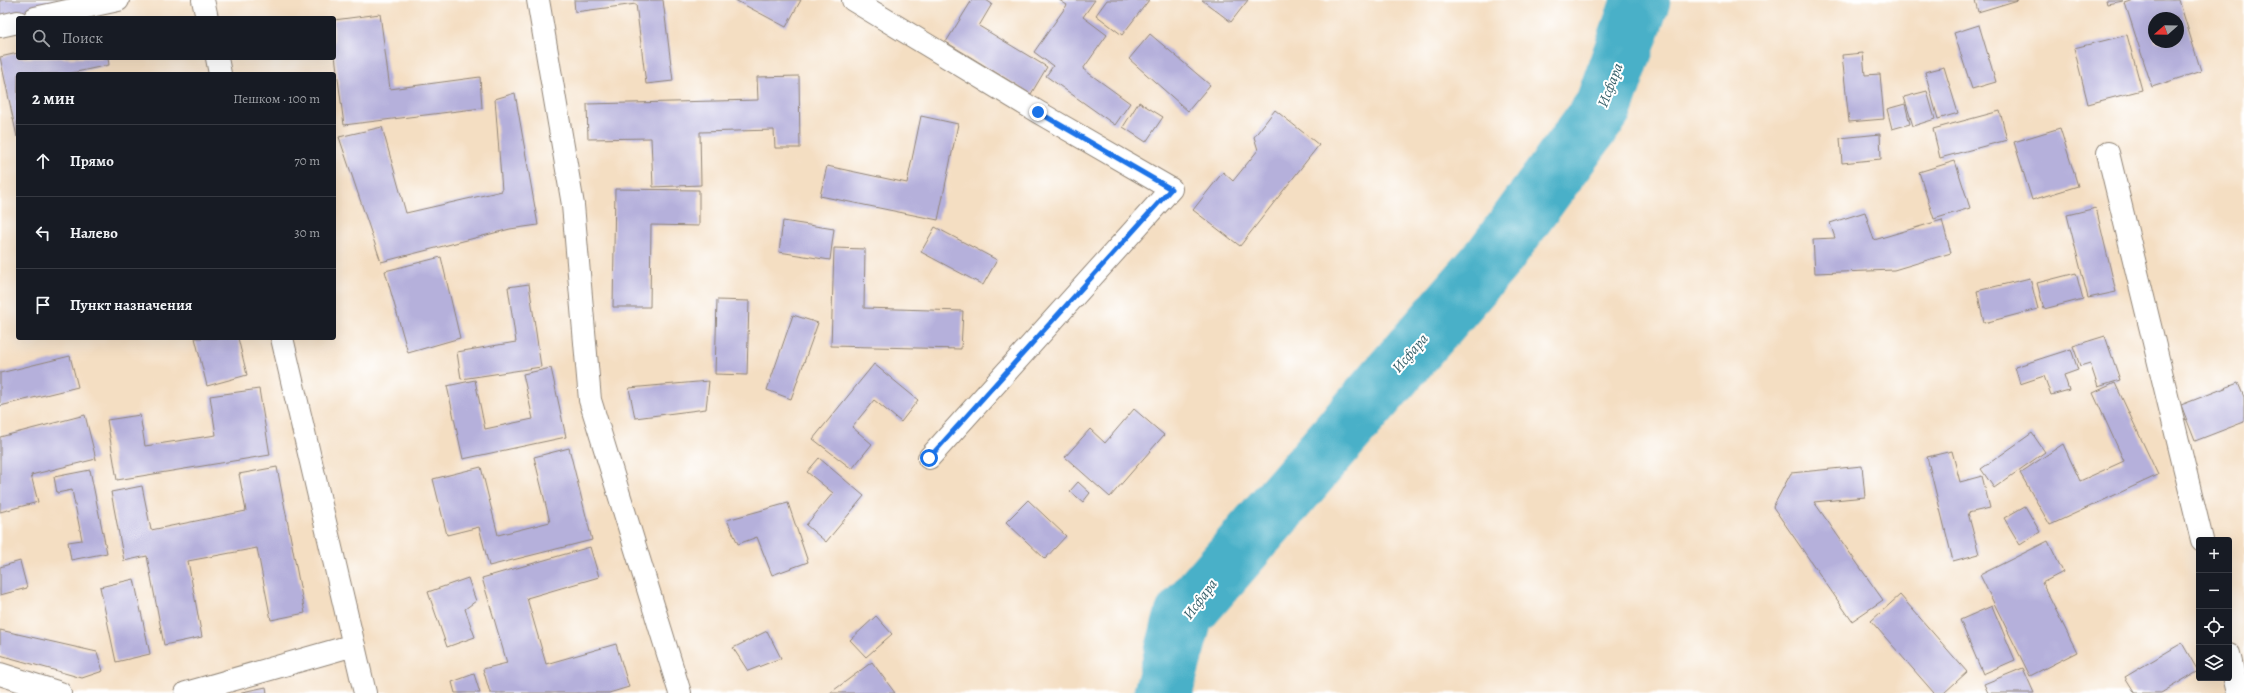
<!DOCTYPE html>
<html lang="ru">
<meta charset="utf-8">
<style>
:root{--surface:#171b24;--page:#242831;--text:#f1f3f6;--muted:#9ea1a6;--line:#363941}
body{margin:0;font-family:Alegreya,serif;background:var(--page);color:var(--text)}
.controls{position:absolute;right:12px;bottom:12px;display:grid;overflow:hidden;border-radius:4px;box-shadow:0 4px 16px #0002}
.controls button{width:36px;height:36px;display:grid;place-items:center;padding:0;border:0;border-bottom:1px solid var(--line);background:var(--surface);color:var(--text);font:20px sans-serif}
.compass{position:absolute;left:2148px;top:12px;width:36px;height:36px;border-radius:50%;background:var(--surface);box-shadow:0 4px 16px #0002;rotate:250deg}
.stop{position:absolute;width:12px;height:12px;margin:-9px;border:3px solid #1a73e8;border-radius:50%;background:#fff}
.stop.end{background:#1a73e8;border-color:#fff;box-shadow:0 1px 4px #0008}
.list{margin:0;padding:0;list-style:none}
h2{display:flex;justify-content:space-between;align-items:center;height:52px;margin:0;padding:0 16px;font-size:17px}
h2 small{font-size:13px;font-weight:400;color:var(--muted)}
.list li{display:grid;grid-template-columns:26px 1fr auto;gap:12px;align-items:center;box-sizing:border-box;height:72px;padding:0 16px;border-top:1px solid var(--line)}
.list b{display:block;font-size:15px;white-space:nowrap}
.list em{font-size:13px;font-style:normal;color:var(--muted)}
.icon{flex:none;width:22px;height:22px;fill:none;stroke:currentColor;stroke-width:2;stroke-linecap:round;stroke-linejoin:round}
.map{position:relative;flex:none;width:2244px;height:693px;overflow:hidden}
.search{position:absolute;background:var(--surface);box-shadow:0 4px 16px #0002;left:16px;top:16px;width:320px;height:44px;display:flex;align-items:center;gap:10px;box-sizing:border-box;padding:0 14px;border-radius:4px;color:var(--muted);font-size:15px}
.panel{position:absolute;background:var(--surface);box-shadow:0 4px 16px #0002;left:16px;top:72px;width:320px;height:268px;border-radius:4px}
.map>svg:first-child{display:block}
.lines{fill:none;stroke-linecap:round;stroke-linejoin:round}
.river{stroke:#49b0c8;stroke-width:59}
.building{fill:#b5b0db;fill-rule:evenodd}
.street-casing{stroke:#908476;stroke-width:24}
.street{stroke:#fff;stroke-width:22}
.route{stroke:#1a73e8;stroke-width:5}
.labels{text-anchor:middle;stroke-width:4;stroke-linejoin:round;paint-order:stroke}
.water-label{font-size:15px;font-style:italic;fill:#37606a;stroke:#fff}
</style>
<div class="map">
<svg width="2244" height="693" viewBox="0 0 2244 693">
<rect width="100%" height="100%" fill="#fff"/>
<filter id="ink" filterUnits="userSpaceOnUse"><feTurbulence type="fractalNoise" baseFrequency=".025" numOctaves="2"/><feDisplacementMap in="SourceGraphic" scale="8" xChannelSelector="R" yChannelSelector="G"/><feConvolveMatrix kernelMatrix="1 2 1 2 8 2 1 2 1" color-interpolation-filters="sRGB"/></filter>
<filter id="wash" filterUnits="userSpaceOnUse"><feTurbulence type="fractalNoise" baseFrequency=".012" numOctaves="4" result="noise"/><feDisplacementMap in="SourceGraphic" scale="16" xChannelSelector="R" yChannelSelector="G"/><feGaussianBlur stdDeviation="0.9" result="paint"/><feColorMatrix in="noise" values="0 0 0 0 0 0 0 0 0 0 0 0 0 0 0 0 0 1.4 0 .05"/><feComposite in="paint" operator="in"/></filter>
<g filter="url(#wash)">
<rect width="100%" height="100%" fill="#f4dec2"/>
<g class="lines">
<path class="river" d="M1163,693L1184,615L1493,258L1603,108L1641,0"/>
</g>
<g id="blocks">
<path class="building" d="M0,0H78V1L0,18Z
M574,0H663L673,81L646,84L636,4L575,12Z
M735,0H801L786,27Z
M972,0H986L992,4L979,26L1047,67L1031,94L946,42Z
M1059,0H1095L1083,17L1107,35L1083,69L1130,103L1115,125L1046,76L1053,66L1034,52L1067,5Z
M1107,0H1149L1122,35L1096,15Z
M1202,0H1248L1231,22Z
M1975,0H2018L1978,12Z
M2106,0H2123V1L2107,4Z
M2134,0H2179L2201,71L2152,87L2125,3ZM2154,18H2178V42H2154Z
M380,14L390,89L480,77L482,108L344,125L334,48V20Z
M1979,25L1996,82L1972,89L1954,33Z
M1150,34L1210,85L1188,111L1129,59Z
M2127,35L2142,90L2088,104L2074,48Z
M18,53V58H108L109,65L67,74H18L17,137L0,57Z
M1863,53L1865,75L1880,74L1884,119L1849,122L1842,55Z
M1944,67L1958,113L1938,119L1925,72Z
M799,76L800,148H775L774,130L700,132L701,185L653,187L651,138L588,139L587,104L758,100L757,77Z
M1927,91L1935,119L1913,126L1904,97Z
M515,93L538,225L510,229L381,262L339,137L382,127L406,213L502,191L495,99Z
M1139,102L1163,117L1146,142L1123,127Z
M1905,104L1910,124L1892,129L1887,109Z
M1275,110L1319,145L1240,246L1193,210L1223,172L1233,181L1258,150L1254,137Z
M2000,111L2007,140L1940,158L1933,129Z
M921,116L958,124L938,220L820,196L827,166L907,183Z
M2060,128L2078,186L2032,200L2014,142Z
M1880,134L1881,159L1842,163L1840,138Z
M1955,161L1970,208L1934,219L1919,172Z
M615,189L699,190V226L651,225L650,307H613Z
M2096,208L2116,292L2088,298L2067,215Z
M1865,212L1874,240L1942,220L1951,253L1894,270L1815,273L1813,239L1835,238L1830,223Z
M783,221L834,229L830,260L779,252Z
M935,227L997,260L983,285L921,252Z
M834,248L865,249L864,308L963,311L961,349L831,346Z
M441,257L460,338L408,353L385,271Z
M2076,273L2083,299L2044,309L2037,283Z
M2030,278L2038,309L1984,323L1977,291Z
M529,284L541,367L461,379L457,352L516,342L508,287Z
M717,300L749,301L747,375L715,374Z
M793,315L818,323L791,399L767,390Z
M2105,336L2120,380L2098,387L2090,363L2080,366L2073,346Z
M195,338H238L247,375L207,386Z
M2071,349L2078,370L2064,375L2069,390L2051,395L2044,376L2020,384L2015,367Z
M70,356L78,387L0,406V373Z
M874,364L918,400L901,422L874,400L852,427L872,444L852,469L813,439Z
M551,368L566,437L463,459L447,386L475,380L485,429L533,419L523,374Z
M709,381L706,409L635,418L629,388Z
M2115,383L2158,475L2050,525L2020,473L2063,444L2080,481L2124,461L2093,393Z
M2238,383L2244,397V422L2195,441L2181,405Z
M259,389L270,455L117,480L107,420L140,415L145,446L216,435L210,396Z
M1134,409L1164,435L1110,497L1065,457L1090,429L1105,443Z
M85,415L96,459L31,475L38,502L0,512V437Z
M2032,433L2045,452L1994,488L1981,469Z
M569,448L592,540L489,566L479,527L447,535L433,479L481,467L498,535L550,522L534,457Z
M1952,451L1960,482L1982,476L1990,508L1968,513L1979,554L1953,561L1927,457Z
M819,458L864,496L826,542L806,525L833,493L807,472Z
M1862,466L1865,497L1814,502L1883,600L1852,621L1773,507L1791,473Z
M277,467L305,613L271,620L257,548L188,561L202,637L164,645L147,556L124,561L111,492L142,486L151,530L246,511L239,474Z
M90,470L107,553L71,560L68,542L82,540L72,490L57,493L54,477Z
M1078,482L1090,493L1083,502L1070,491Z
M1028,500L1066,536L1045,559L1006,522Z
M788,503L808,562L772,575L757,537L738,544L727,520Z
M2025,506L2040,532L2020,545L2004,518Z
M2048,541L2063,572L2042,583L2077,652L2030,676L1980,575Z
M590,547L599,577L527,598L546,664L616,644L629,687L609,693H490L483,669L507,663L482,578Z
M20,561L27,588L0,595V567Z
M468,578L476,601L465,609L475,637L447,647L428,592Z
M134,579L150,654L116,662L100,587Z
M1900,595L1967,672L1944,693H1934L1871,621Z
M1992,606L2015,660L1983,674L1960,620Z
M876,616L892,634L866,657L850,640Z
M0,630L97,652L103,671L82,678L0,655Z
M767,631L781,658L748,671L733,648Z
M2182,643L2198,671L2161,693H2135L2125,677Z
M872,662L895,693H830Z
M2023,668L2034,693H1988L1984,684Z
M474,674L480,693H455L452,682Z
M266,687L267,693H242V692Z"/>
</g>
</g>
<g filter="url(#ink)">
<use href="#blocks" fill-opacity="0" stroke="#908476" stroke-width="1"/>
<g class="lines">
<g class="street-casing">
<path id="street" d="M203,0L207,18
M538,0L573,205L590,400L680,693
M853,0L1038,112L1171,189L929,458
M35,18L118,0
M0,26L18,22
M217,58L220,74
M2108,153L2202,540
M282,338L365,693
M2229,654L2238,693
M0,674L60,693
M186,693L354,645"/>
</g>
<use href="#street" class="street"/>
</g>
</g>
<g class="lines" filter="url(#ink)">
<path class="route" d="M929,458L1171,189L1038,112"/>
</g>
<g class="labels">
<g class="water-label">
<text transform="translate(1610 85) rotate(-69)" y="5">Исфара</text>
<text transform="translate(1410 353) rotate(-49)" y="5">Исфара</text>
<text transform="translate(1200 599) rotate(-53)" y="5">Исфара</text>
</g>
</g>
</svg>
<div class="controls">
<button>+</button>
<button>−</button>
<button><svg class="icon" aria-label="locate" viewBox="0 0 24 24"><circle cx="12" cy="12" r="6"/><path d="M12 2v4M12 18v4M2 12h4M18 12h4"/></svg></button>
<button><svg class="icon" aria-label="layers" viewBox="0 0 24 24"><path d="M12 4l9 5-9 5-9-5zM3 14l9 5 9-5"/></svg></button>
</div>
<svg class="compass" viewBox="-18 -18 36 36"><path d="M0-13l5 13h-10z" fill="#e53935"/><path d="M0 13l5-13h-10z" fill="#9ea1a6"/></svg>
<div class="stop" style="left:929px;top:458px"></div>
<div class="stop end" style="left:1038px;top:112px"></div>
<div class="search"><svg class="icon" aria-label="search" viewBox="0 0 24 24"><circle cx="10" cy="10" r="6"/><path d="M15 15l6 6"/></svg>Поиск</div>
<section class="panel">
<h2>2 мин<small>Пешком · 100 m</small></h2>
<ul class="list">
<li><svg class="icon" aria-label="ahead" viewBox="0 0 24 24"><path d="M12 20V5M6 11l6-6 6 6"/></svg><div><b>Прямо</b></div><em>70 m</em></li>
<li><svg class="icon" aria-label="left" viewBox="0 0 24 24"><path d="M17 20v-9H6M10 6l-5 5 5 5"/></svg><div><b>Налево</b></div><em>30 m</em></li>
<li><svg class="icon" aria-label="arrive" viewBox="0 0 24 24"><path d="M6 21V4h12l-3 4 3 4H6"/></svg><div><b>Пункт назначения</b></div></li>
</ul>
</section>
</div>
